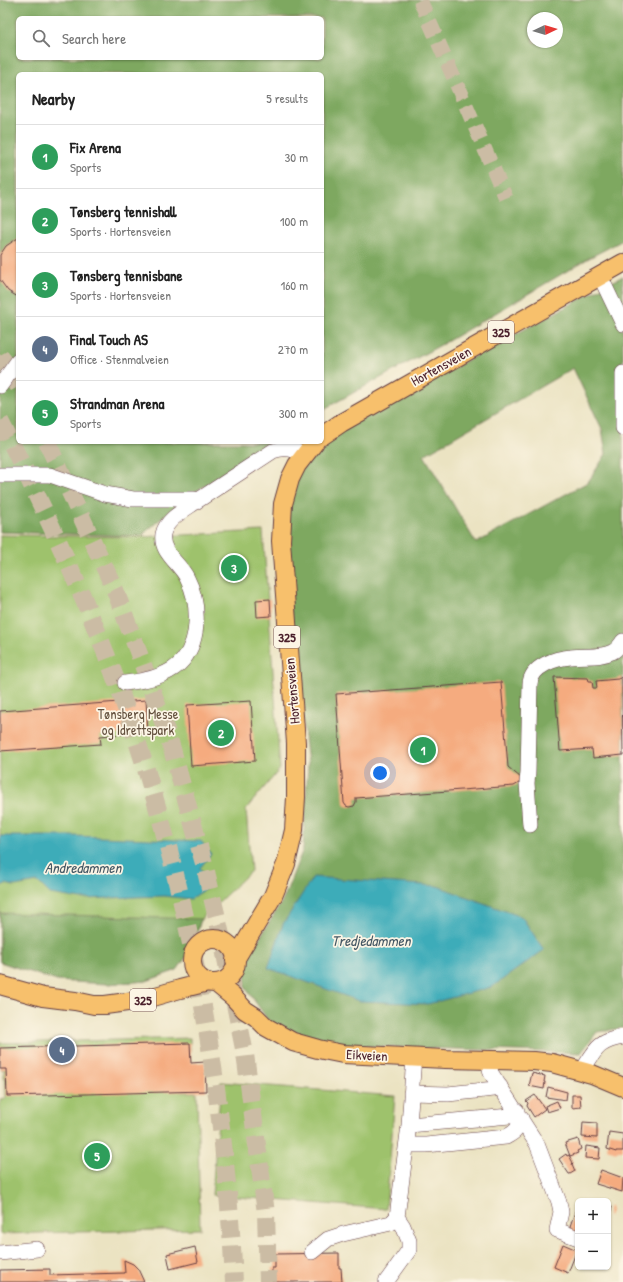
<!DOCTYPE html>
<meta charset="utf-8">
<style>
:root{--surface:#fff;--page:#f2f2f2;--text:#222;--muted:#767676;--line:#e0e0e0;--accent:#c8321e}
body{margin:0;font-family:"Patrick Hand",sans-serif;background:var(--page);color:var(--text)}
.controls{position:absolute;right:12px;bottom:12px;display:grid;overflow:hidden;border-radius:6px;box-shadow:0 1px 3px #0004}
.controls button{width:36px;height:36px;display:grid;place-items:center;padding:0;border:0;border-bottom:1px solid var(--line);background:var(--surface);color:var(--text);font:20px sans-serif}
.compass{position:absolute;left:527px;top:12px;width:36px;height:36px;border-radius:50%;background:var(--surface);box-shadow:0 1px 3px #0004;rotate:86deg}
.you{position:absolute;left:380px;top:773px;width:14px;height:14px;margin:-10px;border:3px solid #fff;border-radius:50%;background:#1a73e8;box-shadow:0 0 0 6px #1a73e833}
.badge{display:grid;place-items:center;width:26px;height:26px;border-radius:50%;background:var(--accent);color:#fff;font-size:13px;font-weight:700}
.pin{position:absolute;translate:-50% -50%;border:2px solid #fff;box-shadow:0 1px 4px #0006}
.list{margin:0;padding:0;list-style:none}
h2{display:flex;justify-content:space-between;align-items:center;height:52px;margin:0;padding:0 16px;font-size:17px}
h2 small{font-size:13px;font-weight:400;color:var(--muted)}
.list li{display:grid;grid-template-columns:26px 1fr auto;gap:12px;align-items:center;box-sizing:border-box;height:64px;padding:0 16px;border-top:1px solid var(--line)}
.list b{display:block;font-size:15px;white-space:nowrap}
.list p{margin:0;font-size:13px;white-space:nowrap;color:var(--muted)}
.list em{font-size:13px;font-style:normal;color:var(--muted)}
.icon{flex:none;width:22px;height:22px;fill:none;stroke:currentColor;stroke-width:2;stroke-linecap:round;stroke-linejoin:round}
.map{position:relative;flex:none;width:623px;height:1282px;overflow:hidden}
.search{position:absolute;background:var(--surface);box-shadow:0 1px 3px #0004;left:16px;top:16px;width:308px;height:44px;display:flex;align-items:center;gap:10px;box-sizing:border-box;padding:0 14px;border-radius:6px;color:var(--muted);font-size:15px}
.panel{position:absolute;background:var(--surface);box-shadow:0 1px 3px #0004;left:16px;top:72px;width:308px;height:372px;border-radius:6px}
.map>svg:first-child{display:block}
.green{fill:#9ec26c;stroke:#74704c}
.forest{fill:#7ea860;stroke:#646446;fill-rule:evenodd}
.water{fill:#3cacb9;stroke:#436672}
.building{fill:#f5ab7f}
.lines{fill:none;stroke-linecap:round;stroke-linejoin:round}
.minor-tunnel{stroke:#cbbca4;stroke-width:15;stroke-dasharray:15 8;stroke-linecap:butt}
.major-tunnel{stroke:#cbbca4;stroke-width:18;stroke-dasharray:18 9;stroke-linecap:butt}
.minor-casing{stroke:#623c42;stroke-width:16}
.major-casing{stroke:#623c42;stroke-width:20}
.minor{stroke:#fff;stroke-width:15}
.major{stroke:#f7c06c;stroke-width:18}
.labels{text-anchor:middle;stroke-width:3.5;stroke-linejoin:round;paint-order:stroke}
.shield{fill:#fcf5e5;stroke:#7f5f63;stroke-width:1}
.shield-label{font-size:13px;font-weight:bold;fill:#4a1f2b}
.street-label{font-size:14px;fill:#4a1f2b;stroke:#fcf5e5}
.park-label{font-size:14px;fill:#63503e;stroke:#fcf5e5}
.water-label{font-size:15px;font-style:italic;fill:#445764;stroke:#fcf5e5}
</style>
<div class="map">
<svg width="623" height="1282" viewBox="0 0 623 1282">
<rect width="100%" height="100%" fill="#fcf5e5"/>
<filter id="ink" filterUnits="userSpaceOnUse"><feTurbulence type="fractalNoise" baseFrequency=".025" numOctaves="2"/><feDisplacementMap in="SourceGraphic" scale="8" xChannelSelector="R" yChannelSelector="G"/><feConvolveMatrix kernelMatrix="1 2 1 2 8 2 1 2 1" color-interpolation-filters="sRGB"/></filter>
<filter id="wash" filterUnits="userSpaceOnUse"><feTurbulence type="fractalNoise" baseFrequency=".012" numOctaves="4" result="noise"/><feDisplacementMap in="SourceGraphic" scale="16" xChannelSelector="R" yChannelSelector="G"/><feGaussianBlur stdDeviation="0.9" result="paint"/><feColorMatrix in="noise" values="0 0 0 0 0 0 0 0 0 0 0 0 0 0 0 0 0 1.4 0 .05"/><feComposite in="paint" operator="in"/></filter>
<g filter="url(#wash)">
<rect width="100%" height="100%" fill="#ebe3c2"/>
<path class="green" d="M263,531L280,769L246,809L251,871L201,919L192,949L177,970L146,981L107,984L0,961V535L140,537Z
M190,1038V1057L180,1058L181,1092H197L200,1229L0,1234V1099L5,1098L4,1069H0V1043Z
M221,1082L395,1096L386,1209L212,1195Z"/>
<path class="forest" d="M0,0H623V240L589,258L448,341L322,410V74H18V442H269L179,503L141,536L0,532ZM18,18H322V58H18ZM533,18H557V42H533Z
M623,276V1028L597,1032L581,1053L331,1045L270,1023L245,987L246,960L283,900L303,849L308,764L289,597L284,511L300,469L337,431ZM573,368L602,429L606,454L588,482L476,543L424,455Z
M0,913L201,919L192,949L177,970L146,981L107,984L57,981L0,962Z"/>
<path class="water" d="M0,836H75L201,841L211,854L200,868L211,885L191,899L164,896L81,899L50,894L38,882L14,886L6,884L0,886Z
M313,877L437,886L522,917L544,950L492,987L428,1004L359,1001L268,968L283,924Z"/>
<g id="blocks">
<path class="building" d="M18,238V297L8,291L0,280V255L6,246Z
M270,599L271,616L257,617L256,600Z
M554,677L588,678L589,681H592L593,688H597L596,681L618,679L622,677L623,755L593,758L592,749L560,751Z
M501,682L508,767L521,778L519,783L514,786L356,798V802L354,806L349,807L346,806L344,803L336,694Z
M146,700L148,732L100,736L101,744L0,751V711Z
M251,701L255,761L191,766L187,705Z
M190,1043L191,1063L205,1062L206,1091L7,1096L6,1069H0V1048Z
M532,1073L545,1076L544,1082H545L544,1089L529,1086Z
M548,1087L567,1092L566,1100L546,1097Z
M535,1095L545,1109L534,1117L527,1106L528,1103L526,1101Z
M572,1095H580L581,1107L572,1108Z
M557,1101L560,1108L547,1112L545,1106Z
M583,1122L597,1123V1138L582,1137Z
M609,1132L623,1134V1151H616V1152L607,1149Z
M578,1139L581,1149L577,1151L578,1153L570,1156L565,1143Z
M586,1146L600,1148L599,1159L585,1158Z
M566,1154L567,1156L569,1155L573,1163L572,1164L575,1171L570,1174H569L559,1159Z
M601,1170L623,1178L622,1192L596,1184Z
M608,1206L612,1207L609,1217L608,1216Z
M576,1209L578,1210V1236L568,1232Z
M563,1244L577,1250L568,1273L554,1267Z
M195,1247L198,1262L170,1269L167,1254Z
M339,1253V1268H341L342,1282H272V1268H275V1254Z
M124,1260L133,1264L138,1269L144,1282H0V1270L50,1269V1275L125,1273Z"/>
</g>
</g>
<g filter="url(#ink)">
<use href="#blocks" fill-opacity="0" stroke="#623c42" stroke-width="1"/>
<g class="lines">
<path class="minor-tunnel" d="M420,0L506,198"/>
<path class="major-tunnel" d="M0,355L18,387
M0,421C42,503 80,586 113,672C185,866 224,1076 234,1282
M47,442L115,590L142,662L170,742L205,867L222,939L245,1054L266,1213L268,1282"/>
<g class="minor-casing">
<path id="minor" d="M600,276L623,324
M623,373V428
M0,386L18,361
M0,475H50L105,494L133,499H194L197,501L273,451C284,447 295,449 304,455
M125,683C145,681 170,676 183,660C201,638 199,601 187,578C180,563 160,553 163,534C166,519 186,509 197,501
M530,825L527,783L528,772L530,684C531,666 556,658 571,657C585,655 599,658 612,652C617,650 620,645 623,641
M488,1060L491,1073L537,1144L559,1202L561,1212L557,1230L578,1238
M582,1071C595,1051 597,1041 623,1037
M411,1093L448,1094L494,1089L500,1086
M409,1125L510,1116L517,1111
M407,1145H426L506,1137C516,1132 519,1128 521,1118
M312,1252L328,1239L343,1234L391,1223L397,1217L409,1125L414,1057
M0,1253L37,1249
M386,1282L409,1250V1241L403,1226L397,1217"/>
</g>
<g class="major-casing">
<path id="major" d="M322,436L341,423L623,263
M192 961a22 22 0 1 1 44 0a22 22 0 1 1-44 0Z
M235,960L273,896L286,864L294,830L296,797V743L281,541L283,504L290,479L297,465L315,442
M216,983L233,997L245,1010L256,1017L266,1027L293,1042L318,1049L343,1054L445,1059L534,1061L552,1063L592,1074L623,1087
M0,985L43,997L75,1001L94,1005H105L142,1000L180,989L208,982"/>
</g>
<use href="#minor" class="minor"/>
<use href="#major" class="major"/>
</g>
</g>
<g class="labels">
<g class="shield">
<rect x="488" y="321" width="26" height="22" rx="3"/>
<rect x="274" y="626" width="26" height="22" rx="3"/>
<rect x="130" y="989" width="26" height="22" rx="3"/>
</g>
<g class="shield-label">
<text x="501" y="337">325</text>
<text x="287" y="642">325</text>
<text x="143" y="1005">325</text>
</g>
<g class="street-label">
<text transform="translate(441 366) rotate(-29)" y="5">Hortensveien</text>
<text transform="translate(292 691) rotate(-95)" y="5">Hortensveien</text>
<text transform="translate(367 1055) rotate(3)" y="5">Eikveien</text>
</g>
<g class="park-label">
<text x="138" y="719">Tønsberg Messe<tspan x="138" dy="16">og Idrettspark</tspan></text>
</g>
<g class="water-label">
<text x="83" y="873">Andredammen</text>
<text x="371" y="946">Tredjedammen</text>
</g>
</g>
</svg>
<div class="controls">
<button>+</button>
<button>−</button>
</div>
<svg class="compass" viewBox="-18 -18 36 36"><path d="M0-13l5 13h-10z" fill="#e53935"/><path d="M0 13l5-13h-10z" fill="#767676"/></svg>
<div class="you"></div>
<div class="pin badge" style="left:423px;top:750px;background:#2e9e5b">1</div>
<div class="pin badge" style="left:221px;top:733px;background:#2e9e5b">2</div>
<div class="pin badge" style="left:234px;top:568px;background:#2e9e5b">3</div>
<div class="pin badge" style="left:62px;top:1050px;background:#5c6f8a">4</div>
<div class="pin badge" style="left:97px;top:1156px;background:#2e9e5b">5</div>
<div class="search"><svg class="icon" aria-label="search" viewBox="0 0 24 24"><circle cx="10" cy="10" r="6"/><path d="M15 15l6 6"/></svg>Search here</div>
<section class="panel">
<h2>Nearby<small>5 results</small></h2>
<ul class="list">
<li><span class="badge" style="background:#2e9e5b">1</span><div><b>Fix Arena</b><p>Sports</p></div><em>30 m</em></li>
<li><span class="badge" style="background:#2e9e5b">2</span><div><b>Tønsberg tennishall</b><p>Sports · Hortensveien</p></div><em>100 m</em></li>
<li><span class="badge" style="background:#2e9e5b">3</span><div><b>Tønsberg tennisbane</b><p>Sports · Hortensveien</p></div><em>160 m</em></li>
<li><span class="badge" style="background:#5c6f8a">4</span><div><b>Final Touch AS</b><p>Office · Stenmalveien</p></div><em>270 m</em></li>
<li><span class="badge" style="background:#2e9e5b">5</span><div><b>Strandman Arena</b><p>Sports</p></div><em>300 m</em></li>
</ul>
</section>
</div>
